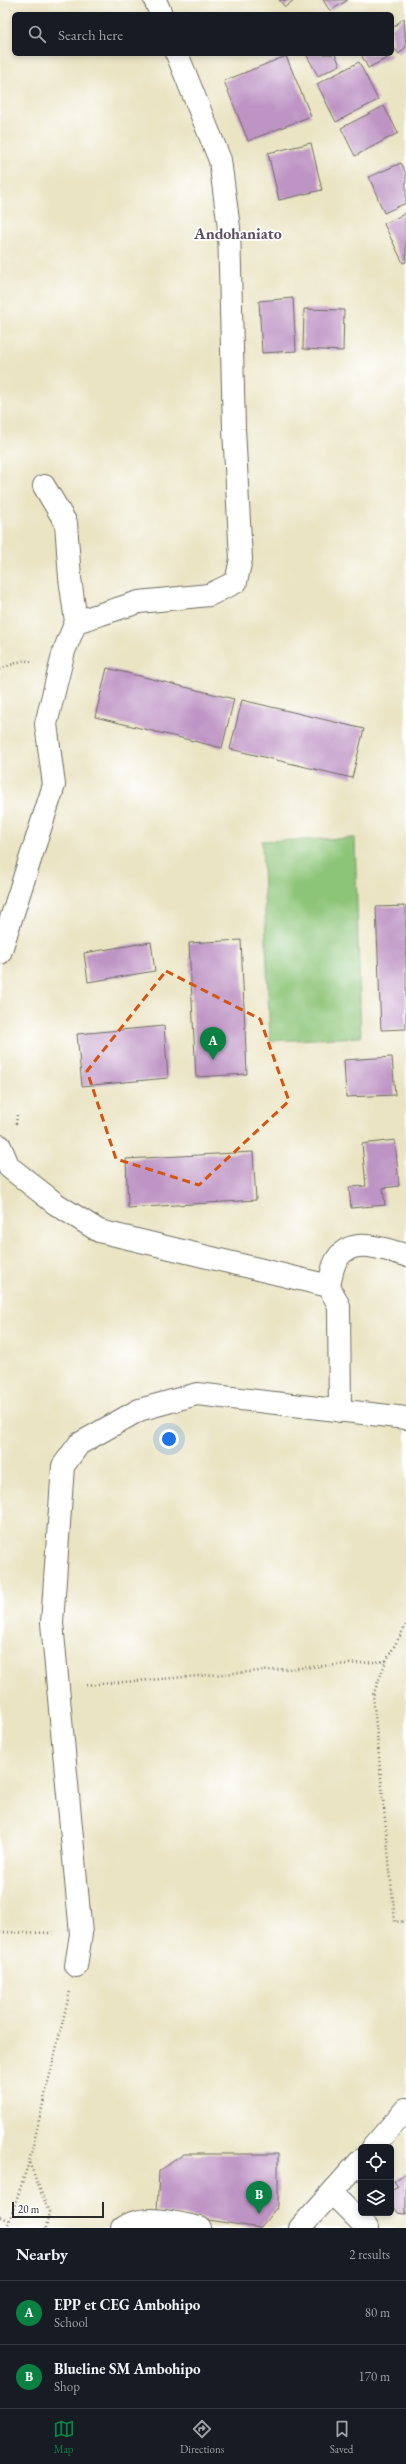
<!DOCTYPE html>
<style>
:root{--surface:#171b24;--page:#242831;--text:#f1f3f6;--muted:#9ea1a6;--line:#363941;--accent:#0b8043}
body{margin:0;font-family:"EB Garamond",serif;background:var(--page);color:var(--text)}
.controls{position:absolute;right:12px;bottom:12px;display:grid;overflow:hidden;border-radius:6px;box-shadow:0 2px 6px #0003}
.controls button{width:36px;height:36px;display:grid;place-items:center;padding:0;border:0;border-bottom:1px solid var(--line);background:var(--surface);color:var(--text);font:20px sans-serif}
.scale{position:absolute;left:12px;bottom:10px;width:92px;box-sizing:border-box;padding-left:4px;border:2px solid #2b2b2b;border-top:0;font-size:11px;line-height:14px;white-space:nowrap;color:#2b2b2b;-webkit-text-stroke:3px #fff;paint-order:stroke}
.you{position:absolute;left:169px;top:1439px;width:14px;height:14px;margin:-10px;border:3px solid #fff;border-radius:50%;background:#1a73e8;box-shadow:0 0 0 6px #1a73e833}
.badge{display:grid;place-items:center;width:26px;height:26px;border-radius:50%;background:var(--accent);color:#fff;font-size:13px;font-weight:700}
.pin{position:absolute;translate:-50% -33px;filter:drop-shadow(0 1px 2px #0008)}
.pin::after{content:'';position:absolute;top:21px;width:14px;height:12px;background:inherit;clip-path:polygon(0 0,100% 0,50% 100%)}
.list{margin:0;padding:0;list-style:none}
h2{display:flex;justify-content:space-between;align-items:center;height:52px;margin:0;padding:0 16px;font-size:17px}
h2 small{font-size:13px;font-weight:400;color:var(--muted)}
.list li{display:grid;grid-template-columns:26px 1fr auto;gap:12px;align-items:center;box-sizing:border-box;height:64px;padding:0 16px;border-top:1px solid var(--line)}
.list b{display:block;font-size:15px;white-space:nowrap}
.list p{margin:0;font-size:13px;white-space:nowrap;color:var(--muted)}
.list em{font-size:13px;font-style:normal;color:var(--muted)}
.icon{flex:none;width:22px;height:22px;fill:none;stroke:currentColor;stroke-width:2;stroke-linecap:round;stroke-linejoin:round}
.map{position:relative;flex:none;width:406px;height:2228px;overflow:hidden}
.search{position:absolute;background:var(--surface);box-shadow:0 2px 6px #0003;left:12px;right:12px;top:12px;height:44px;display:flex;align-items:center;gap:10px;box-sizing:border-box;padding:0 14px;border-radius:6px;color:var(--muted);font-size:15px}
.sheet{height:180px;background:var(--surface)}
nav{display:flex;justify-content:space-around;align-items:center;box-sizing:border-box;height:56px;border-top:1px solid var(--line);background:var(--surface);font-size:11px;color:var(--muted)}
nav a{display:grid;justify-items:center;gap:2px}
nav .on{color:var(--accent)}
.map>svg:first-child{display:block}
.pitch{fill:#8dc578;stroke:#5c7852}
.building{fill:#be94c4}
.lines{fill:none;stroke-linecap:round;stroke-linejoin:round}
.minor-casing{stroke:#6e6c60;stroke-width:24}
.path{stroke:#6e6c60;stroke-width:2.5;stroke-dasharray:1 3;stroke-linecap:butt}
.minor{stroke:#fff;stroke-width:22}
.marked{fill:none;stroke:#d5540f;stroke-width:3;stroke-dasharray:8 5;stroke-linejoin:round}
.labels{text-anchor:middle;stroke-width:3.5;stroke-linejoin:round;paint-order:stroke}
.neighbourhood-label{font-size:16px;font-weight:bold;fill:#5e5061;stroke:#fff}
</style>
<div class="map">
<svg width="406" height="2228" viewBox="0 0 406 2228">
<rect width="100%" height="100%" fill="#fff"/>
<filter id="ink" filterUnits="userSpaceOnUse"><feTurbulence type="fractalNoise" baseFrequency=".025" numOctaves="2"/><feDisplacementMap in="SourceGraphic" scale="8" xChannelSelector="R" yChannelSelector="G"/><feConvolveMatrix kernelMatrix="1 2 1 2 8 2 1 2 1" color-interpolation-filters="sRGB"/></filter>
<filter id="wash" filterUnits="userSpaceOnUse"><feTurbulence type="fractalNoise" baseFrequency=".012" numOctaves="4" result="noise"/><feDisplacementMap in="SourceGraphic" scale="16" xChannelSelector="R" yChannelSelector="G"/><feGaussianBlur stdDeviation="0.9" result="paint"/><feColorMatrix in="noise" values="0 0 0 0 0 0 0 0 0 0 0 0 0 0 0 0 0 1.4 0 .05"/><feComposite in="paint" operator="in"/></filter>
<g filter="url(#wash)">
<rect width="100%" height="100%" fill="#eae4c3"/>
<path class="pitch" d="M355,838L361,1037L270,1041L262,841Z"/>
<g id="blocks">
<path class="building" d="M279,0H294L285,7Z
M323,0H348L330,11Z
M404,18L406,47L399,54L392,46V28Z
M306,54H335L340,65L318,76Z
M361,54H390L391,56L368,68Z
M286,56L311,116L248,141L224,81Z
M359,62L378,100L336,122L317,84Z
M384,106L398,133L355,156L341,128Z
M311,143L322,190L279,200L268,153Z
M401,163L406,174V203L384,213L369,177Z
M406,213V262L403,263L384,224Z
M293,298L296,351L262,353L259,301Z
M304,309L344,310L343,351L303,349Z
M107,668L234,699L222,748L95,717Z
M242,700L364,729L352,778L230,749Z
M406,906V1029L381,1030L376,907Z
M241,940L247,1074L196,1077L189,943Z
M151,942L155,971L88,982L84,953Z
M164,1026L168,1078L82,1086L77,1034Z
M392,1057L395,1095L346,1097L344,1060Z
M395,1140L399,1186L383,1188L385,1205L351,1208L349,1187L366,1186L362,1144Z
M253,1152L256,1200L128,1208L126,1159Z
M184,2154H278V2206L260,2228L157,2212L159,2171Z
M406,2173V2214L398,2213L391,2202V2191L398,2187L394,2181Z"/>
</g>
</g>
<g filter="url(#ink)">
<use href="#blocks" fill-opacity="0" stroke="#6e6c60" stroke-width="1"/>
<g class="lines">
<g class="minor-casing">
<path id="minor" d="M155,0L161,14
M44,486L66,523L70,578L76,622
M0,953L54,785L46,724L64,651L76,622L139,602L209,595L236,582L241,559L234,429L229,228L220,160L177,54
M0,1146L9,1167L56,1204L99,1231L329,1286L339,1306L340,1411
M329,1286C331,1278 332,1266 337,1259C352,1235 385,1250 406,1255
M76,1966L81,1934L52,1623L63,1466L79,1444L139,1410L197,1394L406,1418
M373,2147L406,2109
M332,2193L367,2228
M122,2228C144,2213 176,2223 200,2228
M300,2228L361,2160"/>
</g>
<path class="path" d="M0,669L24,660L34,663
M16,1124L17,1115
M406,1625L386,1661L373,1695L395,1922L406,1921
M86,1685L386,1661
M0,1932L53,1933
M0,2217L10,2221
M7,2228L29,2162
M46,2228L49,2212L29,2162L70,1991"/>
<use href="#minor" class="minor"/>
</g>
</g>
<path class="marked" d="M166,971L260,1019L289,1101L199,1185L116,1159L87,1071Z"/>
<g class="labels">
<g class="neighbourhood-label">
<text x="238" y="239">Andohaniato</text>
</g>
</g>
</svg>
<div class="controls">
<button><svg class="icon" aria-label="locate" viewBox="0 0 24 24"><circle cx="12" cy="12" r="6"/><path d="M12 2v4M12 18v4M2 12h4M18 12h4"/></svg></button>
<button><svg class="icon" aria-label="layers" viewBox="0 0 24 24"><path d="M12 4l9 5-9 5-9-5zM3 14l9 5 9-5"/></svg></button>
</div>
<div class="scale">20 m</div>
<div class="you"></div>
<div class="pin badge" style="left:213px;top:1060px">A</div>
<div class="pin badge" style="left:259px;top:2214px">B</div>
<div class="search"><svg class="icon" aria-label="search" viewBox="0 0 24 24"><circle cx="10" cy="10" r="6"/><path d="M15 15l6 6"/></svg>Search here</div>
</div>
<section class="sheet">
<h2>Nearby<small>2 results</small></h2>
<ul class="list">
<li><span class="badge">A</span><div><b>EPP et CEG Ambohipo</b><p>School</p></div><em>80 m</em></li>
<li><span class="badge">B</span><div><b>Blueline SM Ambohipo</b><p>Shop</p></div><em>170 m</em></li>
</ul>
</section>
<nav>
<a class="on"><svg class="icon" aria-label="map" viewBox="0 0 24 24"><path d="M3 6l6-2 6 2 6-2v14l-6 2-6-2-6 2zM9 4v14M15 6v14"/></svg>Map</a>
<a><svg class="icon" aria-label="directions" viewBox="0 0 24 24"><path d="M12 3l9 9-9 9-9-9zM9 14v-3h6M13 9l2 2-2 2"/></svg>Directions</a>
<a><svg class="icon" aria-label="saved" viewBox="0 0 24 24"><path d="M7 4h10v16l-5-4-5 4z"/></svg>Saved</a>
</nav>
